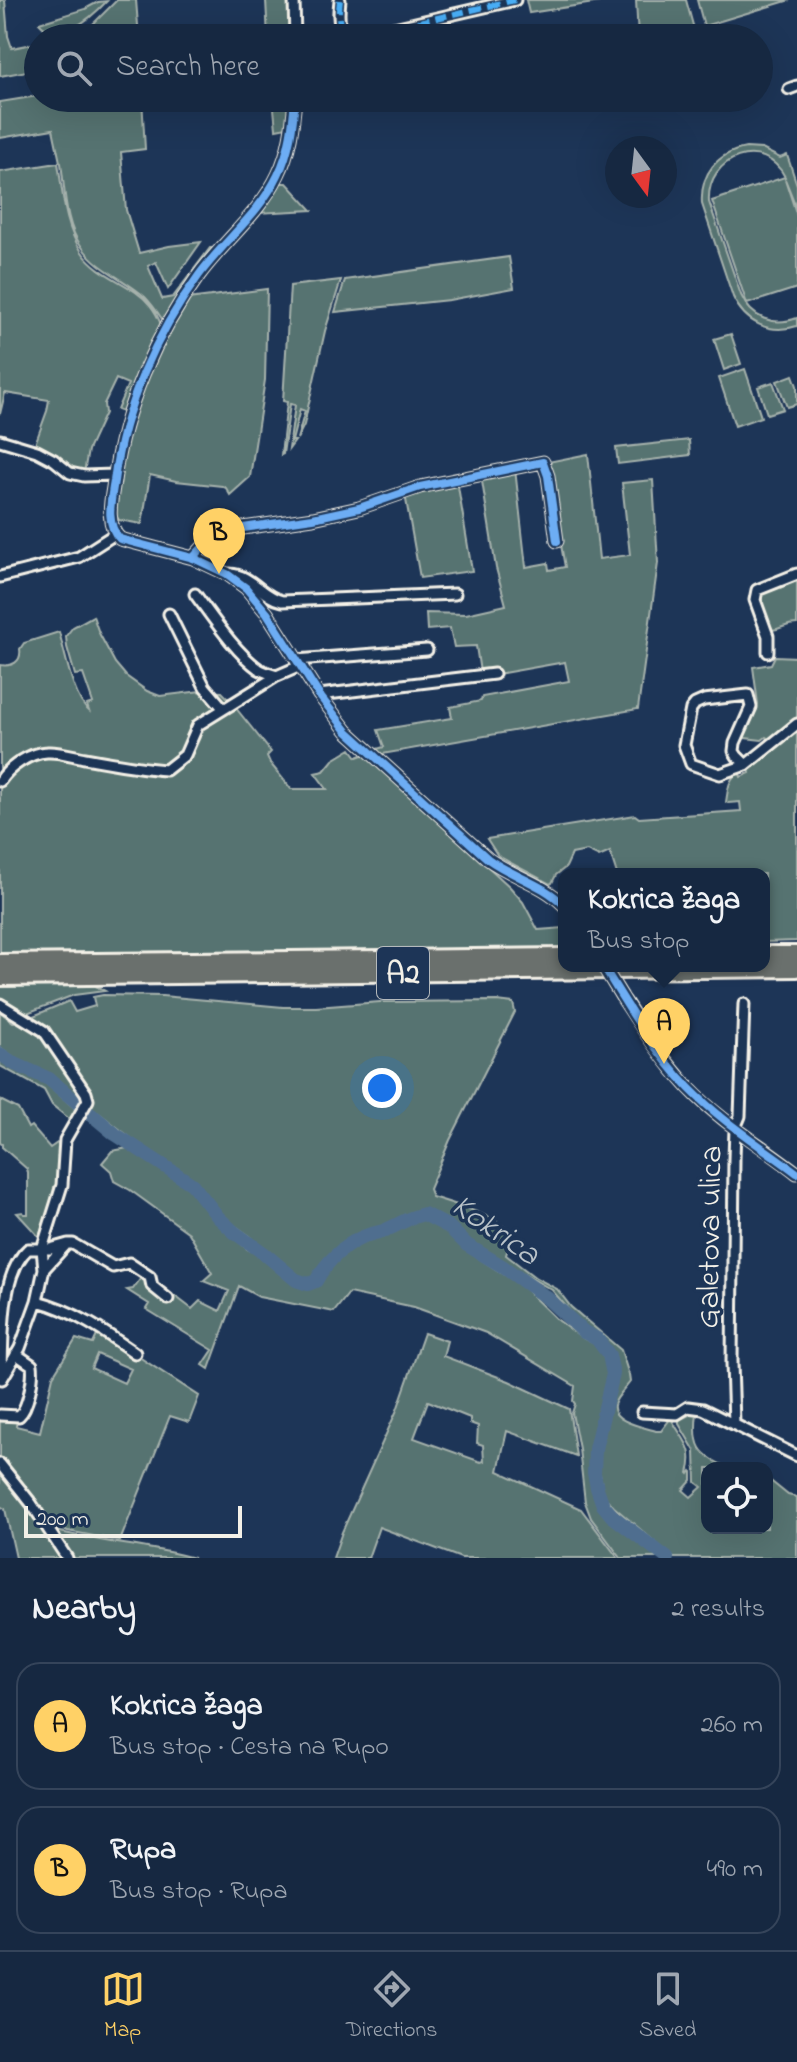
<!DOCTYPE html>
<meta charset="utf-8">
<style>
:root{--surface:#162841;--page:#23344c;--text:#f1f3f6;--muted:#9ea6b1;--line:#35445a;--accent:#ffd166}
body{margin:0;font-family:"Indie Flower",sans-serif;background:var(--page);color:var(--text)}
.controls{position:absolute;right:24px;bottom:24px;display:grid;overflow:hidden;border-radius:16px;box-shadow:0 8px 32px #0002}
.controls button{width:72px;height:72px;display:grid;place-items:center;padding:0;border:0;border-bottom:2px solid var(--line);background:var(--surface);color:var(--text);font:40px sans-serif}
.compass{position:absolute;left:605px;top:136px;width:72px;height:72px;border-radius:50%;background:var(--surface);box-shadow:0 8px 32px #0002;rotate:165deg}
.scale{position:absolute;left:24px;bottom:20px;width:218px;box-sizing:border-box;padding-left:8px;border:4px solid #f4f1e8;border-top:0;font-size:22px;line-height:28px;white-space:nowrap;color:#f4f1e8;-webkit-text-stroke:6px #1d3557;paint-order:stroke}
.you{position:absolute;left:382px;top:1088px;width:28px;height:28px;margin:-20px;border:6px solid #fff;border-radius:50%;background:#1a73e8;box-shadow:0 0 0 12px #1a73e833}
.badge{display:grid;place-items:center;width:52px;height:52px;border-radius:50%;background:var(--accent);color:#111;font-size:26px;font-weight:700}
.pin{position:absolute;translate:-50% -66px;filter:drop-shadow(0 2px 4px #0008)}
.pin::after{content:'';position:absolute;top:42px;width:28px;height:24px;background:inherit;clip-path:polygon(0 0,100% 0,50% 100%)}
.popup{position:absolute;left:558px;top:868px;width:212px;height:104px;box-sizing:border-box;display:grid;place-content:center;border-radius:16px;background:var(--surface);filter:drop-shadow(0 2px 6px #0005);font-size:26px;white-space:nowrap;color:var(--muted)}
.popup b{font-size:30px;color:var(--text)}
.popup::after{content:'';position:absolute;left:50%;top:100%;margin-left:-16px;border:16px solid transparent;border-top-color:var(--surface)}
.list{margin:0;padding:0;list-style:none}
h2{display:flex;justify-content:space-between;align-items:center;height:104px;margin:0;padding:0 32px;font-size:34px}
h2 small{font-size:26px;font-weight:400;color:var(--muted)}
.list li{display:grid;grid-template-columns:52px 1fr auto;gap:24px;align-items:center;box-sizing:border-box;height:128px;margin:0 16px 16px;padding:0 16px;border:2px solid var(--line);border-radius:24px}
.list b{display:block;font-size:30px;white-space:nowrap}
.list p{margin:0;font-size:26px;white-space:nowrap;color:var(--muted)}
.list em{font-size:26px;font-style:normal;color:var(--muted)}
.icon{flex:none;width:44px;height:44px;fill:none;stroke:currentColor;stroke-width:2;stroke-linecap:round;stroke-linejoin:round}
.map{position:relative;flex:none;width:797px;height:1558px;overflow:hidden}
.search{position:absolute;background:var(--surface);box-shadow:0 8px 32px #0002;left:24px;right:24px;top:24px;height:88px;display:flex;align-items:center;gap:20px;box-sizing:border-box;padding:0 28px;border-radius:44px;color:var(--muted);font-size:30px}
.sheet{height:392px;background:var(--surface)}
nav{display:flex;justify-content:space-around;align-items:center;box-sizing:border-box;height:112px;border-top:2px solid var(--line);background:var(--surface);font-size:22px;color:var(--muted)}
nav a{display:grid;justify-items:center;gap:4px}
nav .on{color:var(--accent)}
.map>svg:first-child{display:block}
.green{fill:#577371;stroke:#a6b2ac;stroke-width:2;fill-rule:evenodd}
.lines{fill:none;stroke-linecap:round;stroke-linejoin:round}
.river{stroke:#4f6e8f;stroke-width:14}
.minor-casing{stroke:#f4f1e8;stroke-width:15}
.motorway-casing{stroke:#f4f1e8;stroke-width:22}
.minor{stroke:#1d3557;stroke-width:9}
.motorway{stroke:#6b706d;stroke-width:16}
.minor-bridge-casing{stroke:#f4f1e8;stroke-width:15;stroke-linecap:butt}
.minor-bridge{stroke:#1d3557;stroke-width:9}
.quiet{stroke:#49aef6;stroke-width:6;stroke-dasharray:12 6;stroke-linecap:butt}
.cycleway-casing{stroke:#1d3557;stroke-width:13}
.cycleway{stroke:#6dadf4;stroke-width:8}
.labels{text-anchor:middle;stroke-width:7;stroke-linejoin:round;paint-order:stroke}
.shield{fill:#1d3557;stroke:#b4b9bc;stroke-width:2}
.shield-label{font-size:30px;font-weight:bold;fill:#f4f1e8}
.street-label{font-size:32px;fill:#f4f1e8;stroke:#1d3557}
.water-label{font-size:34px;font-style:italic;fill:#bac3c9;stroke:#1d3557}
</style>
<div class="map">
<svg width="797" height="1558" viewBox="0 0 797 1558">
<rect width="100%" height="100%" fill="#1d3557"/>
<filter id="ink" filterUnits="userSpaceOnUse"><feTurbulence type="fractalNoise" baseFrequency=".0125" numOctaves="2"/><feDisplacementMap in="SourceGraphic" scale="16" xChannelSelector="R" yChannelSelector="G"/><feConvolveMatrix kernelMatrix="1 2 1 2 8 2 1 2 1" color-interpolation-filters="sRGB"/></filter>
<g filter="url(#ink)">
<path class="green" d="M0,0H5L8,36L12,48L38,43V69L0,76Z
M117,0H136L139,38H62L91,26Z
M266,0H290V38H268Z
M526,0H613L529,13Z
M636,0H686L694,29L662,38H638Z
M697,0H790L704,26Z
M107,1C92,17 59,47 39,23L85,9L98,2Z
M38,96V98H142L145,149L121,152L126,210L139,253L169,246L201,242L168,289L156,262L148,266L162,299L173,297L210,248H215L195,273L164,322C158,313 153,305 145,297C125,279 98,270 82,247C65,225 65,190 61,163L60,162L53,129L0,138V102Z
M273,98H289L287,127L276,129Z
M746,148L762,149L780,158L787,155L797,185V209L785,179L797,216V288L747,304L712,201L785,177C764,136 706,156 709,202L741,295C751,318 773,327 797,318V326C770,335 745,323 733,297L702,204C700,174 717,153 746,148Z
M58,163C63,193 64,226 82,252C99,277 132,283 150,305C155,311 159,319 162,327L125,413L117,410L128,384L116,379L104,404L105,413L88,450L84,473H79L34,447L47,411L49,400L5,393L0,414V172Z
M281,183H287L312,210L258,213Z
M509,257L514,288L449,300L335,312L345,280Z
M341,280L325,331L304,425L297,439L305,411L300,409L292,441H295L289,449L295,405L290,404L283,454L281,455L287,402L283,401L290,286Z
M267,289L265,380L250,477L230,495L226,488L222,486L176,481L150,475L142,524L119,520C112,512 116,501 117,491C123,423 152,356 188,299Z
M731,334L741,364L724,370L714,339Z
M745,369L761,417L735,426L719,378Z
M793,375L797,386V404L787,407L777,381Z
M773,382L783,409L767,414L758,387Z
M689,440L690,455L618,464L616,448Z
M588,454L599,559L630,555L622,483L653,480L658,563L638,709L377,755L373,750L384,747L378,730L452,718L450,707L481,701L482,697L569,681L565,662L497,674L496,669L480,672L476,646L454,647L450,628L427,630L426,613L466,614L506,605L496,568L481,475L515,469L526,567L548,563L549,570L565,567L547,467L548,462Z
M457,480L472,571L420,578L405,494Z
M797,577V624C784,624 783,629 772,630L759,597L761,592Z
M93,616L99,633L115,663L126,676L147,691L160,696L201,691L222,692L229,699L215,709L213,712L235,707L271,752L267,756L270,763L291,789H327L315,773L324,771L333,760L351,749L357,757L365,754L510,887L523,902L538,930L564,928V950L81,955L0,954V785L11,773L48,748L0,775V665C12,667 22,662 20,649L24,643L59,632C65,652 73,699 89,711L87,705L93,703L83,674L75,675L67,647L66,636L73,627Z
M775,656L797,657V718L772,739H769L766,737L762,740L745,738L743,736L758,704L753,667L771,664Z
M797,727V941L764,942V874H617L610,852L599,857L587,851L572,854L566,867L556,875L552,883L550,884L498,856L487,839L635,815L639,818L741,811L740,802L728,803L726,802C728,790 728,779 739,772L741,777L750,773L749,769Z
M92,984L105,991L74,995L27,1013L22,1012L0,1001V986Z
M103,995L162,996L283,1007H316L380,1002L497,1001L513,1003L515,1012L450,1140L429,1189L432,1197C454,1204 499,1216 512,1235L506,1255L536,1278L557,1289L571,1307L621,1350L629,1375L630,1382C625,1389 616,1397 614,1405C611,1422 644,1427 656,1431H661L671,1418C682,1440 696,1447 688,1473L689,1474L691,1471L692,1472V1480L683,1490L691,1497L702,1487L696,1482L695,1451L679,1424V1420L693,1413H697C693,1445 698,1455 729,1468H707V1528H767V1478L788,1495L797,1497V1558H674L614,1507L604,1496L597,1458L616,1371L614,1354L597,1334L580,1323L552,1290L502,1262L490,1257L469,1243L450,1226L428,1212L418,1210L404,1215L382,1228L363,1233L346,1243L331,1256L315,1278L310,1280L298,1278L250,1236L227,1220L192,1179L135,1141L59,1082L46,1073L21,1062L0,1047V1012L13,1022H19L69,1001L75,1012L95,1006L93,997Z
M0,1059L14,1068L42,1080L79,1112L73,1122L52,1105L44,1090L0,1066Z
M0,1100L18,1109L28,1128L31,1126L50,1148L60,1141L63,1146L60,1185L54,1186C53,1204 52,1224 40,1238L17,1213L23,1212L24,1214H28V1173L27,1169L2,1147V1144L0,1143Z
M128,1148L190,1188L213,1219L247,1249L265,1258L288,1280L300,1285L310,1287L316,1285L339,1255L349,1248L399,1229L408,1221L424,1217L448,1230L469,1252L522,1286L555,1318L584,1339L595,1344L607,1362L609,1377L608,1385L591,1452L590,1473L597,1499L600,1510L615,1523L649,1549L664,1558H621L591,1518L585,1502L579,1449L572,1413L575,1404L573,1401L575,1386L486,1333L414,1307L349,1293L334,1312L259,1297L239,1286L209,1369L203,1365L213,1350L146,1309L149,1304L127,1290L133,1289L143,1275L168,1302L175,1296L192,1309L200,1301L220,1311L229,1291L203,1281L212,1273L189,1233L130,1190L114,1181L111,1171L102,1163L112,1151Z
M99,1331L199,1396L189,1422L170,1416L120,1541L68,1531L50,1525L0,1459V1416L17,1417L16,1426L40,1432L53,1376L76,1339L93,1344ZM97,1354L131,1369L124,1383L91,1368Z
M424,1333L447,1341L443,1356L509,1381L569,1409L576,1456L507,1431L498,1471L581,1509L618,1558H461L379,1527L368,1558H333L342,1532L397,1410ZM428,1401L470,1418V1423L478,1426L477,1443L483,1445L484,1461L481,1462L414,1438Z
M0,1469L34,1510L64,1558H16L5,1509L0,1506Z
M53,1530C99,1543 148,1545 194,1558H70Z"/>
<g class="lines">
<path class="river" d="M0,1054L15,1064L49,1079L115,1134L192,1184L218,1217L234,1232L265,1254L296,1280L308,1284L316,1281C326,1262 343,1246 363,1237C371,1233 380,1233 388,1229C404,1222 406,1218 424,1214L449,1227L467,1245L502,1266L547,1298L584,1332L597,1339L609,1355L613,1374L595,1449L594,1473L597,1488L603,1505L612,1516L667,1558"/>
<g class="minor-casing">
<path id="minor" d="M294,0L295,38
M340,0C338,19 336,32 359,36L515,0
M789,89L797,86
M295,98C293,124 290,151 278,175C260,213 224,241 199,275C156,334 123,408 114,481C111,500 105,525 120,539L193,558L227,574L246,588L267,613L319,695L347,731L488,859C513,877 542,883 564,905
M0,440L37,451L54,460L70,473L84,476L114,475
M193,558L211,538L229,530L313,518L359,508L420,487L543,462L548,476L557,541
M230,574C252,575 262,597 282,601L455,594
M0,577L79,557L115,534
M195,594C212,617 236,653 259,669C264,672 271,674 277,676
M169,614L205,687L223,708
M768,652V636L755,600L757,590L797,574
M296,660L427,650
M319,695L494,674
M746,765L737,756L734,751L735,743L751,707L748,695L704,700L695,704L691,709L684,745L691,764L720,774L746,765L797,724
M0,781C9,767 29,753 47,752C59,751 73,756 85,758C112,763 139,768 166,770L185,755L198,725L277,676L300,666
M622,997C643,1029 663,1060 689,1088C720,1121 761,1145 797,1173
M0,1004L44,1031L86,1093L88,1100L65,1140L62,1185L42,1249L44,1269L37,1301L20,1348L2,1379
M68,1244H73L113,1267L129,1263L150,1277L152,1286L168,1299
M44,1269L65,1246
M37,1301C73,1310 105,1332 135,1353
M2,1375C3,1339 0,1274 28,1249H50L68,1244
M642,1412L677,1414L688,1407L703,1409L797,1456
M0,1415L19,1416C28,1408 34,1378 32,1365L16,1354
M734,1423L732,1363L734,1159L735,1128L740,1116L744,1004
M0,1464L31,1503L67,1558"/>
</g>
<g class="motorway-casing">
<path id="motorway" d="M764,955H797
M0,963L564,957
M0,977L797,968"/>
</g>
<use href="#minor" class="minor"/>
<use href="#motorway" class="motorway"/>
<g class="minor-bridge-casing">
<path id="minor-bridge" d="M603,966L622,997"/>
</g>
<use href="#minor-bridge" class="minor-bridge"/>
<path class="quiet" d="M340,0C338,19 336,32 359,36L515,0"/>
<g class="cycleway-casing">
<path id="cycleway" d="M295,98C293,124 290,151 278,175C260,213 224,241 199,275C156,334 123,408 114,481C111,500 105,525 120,539L193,558L227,574L246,588L267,613L319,695L347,731L488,859C513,877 542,883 564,905
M193,558L211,538L229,530L313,518L359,508L420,487L543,462L548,476L557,541
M603,966C629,1009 655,1052 689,1088C721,1121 761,1146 797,1173"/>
</g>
<use href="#cycleway" class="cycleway"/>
</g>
</g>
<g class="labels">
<rect class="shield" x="377" y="947" width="52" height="52" rx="6"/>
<g class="shield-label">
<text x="403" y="983">A2</text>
</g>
<g class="street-label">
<text transform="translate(708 1237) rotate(-89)" y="11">Galetova ulica</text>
</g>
<g class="water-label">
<text transform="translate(497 1228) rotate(35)" y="12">Kokrica</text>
</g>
</g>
</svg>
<div class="controls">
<button><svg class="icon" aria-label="locate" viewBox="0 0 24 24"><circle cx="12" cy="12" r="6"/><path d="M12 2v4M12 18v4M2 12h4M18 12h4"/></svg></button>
</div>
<svg class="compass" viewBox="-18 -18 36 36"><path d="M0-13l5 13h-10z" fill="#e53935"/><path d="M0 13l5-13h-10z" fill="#9ea6b1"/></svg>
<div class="scale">200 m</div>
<div class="you"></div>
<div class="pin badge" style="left:664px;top:1064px">A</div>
<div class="popup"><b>Kokrica žaga</b>Bus stop</div>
<div class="pin badge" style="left:219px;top:574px">B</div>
<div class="search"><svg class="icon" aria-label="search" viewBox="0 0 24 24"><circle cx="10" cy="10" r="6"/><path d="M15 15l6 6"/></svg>Search here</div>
</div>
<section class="sheet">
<h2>Nearby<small>2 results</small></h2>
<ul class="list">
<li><span class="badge">A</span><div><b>Kokrica žaga</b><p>Bus stop · Cesta na Rupo</p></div><em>260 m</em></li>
<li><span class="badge">B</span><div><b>Rupa</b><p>Bus stop · Rupa</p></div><em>490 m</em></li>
</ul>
</section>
<nav>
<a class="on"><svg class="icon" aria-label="map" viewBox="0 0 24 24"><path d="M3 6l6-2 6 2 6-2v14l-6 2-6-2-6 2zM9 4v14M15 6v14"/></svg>Map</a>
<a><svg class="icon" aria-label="directions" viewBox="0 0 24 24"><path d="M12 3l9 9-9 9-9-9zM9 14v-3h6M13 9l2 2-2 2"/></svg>Directions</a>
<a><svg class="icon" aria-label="saved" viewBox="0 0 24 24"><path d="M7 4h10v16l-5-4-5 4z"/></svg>Saved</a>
</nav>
